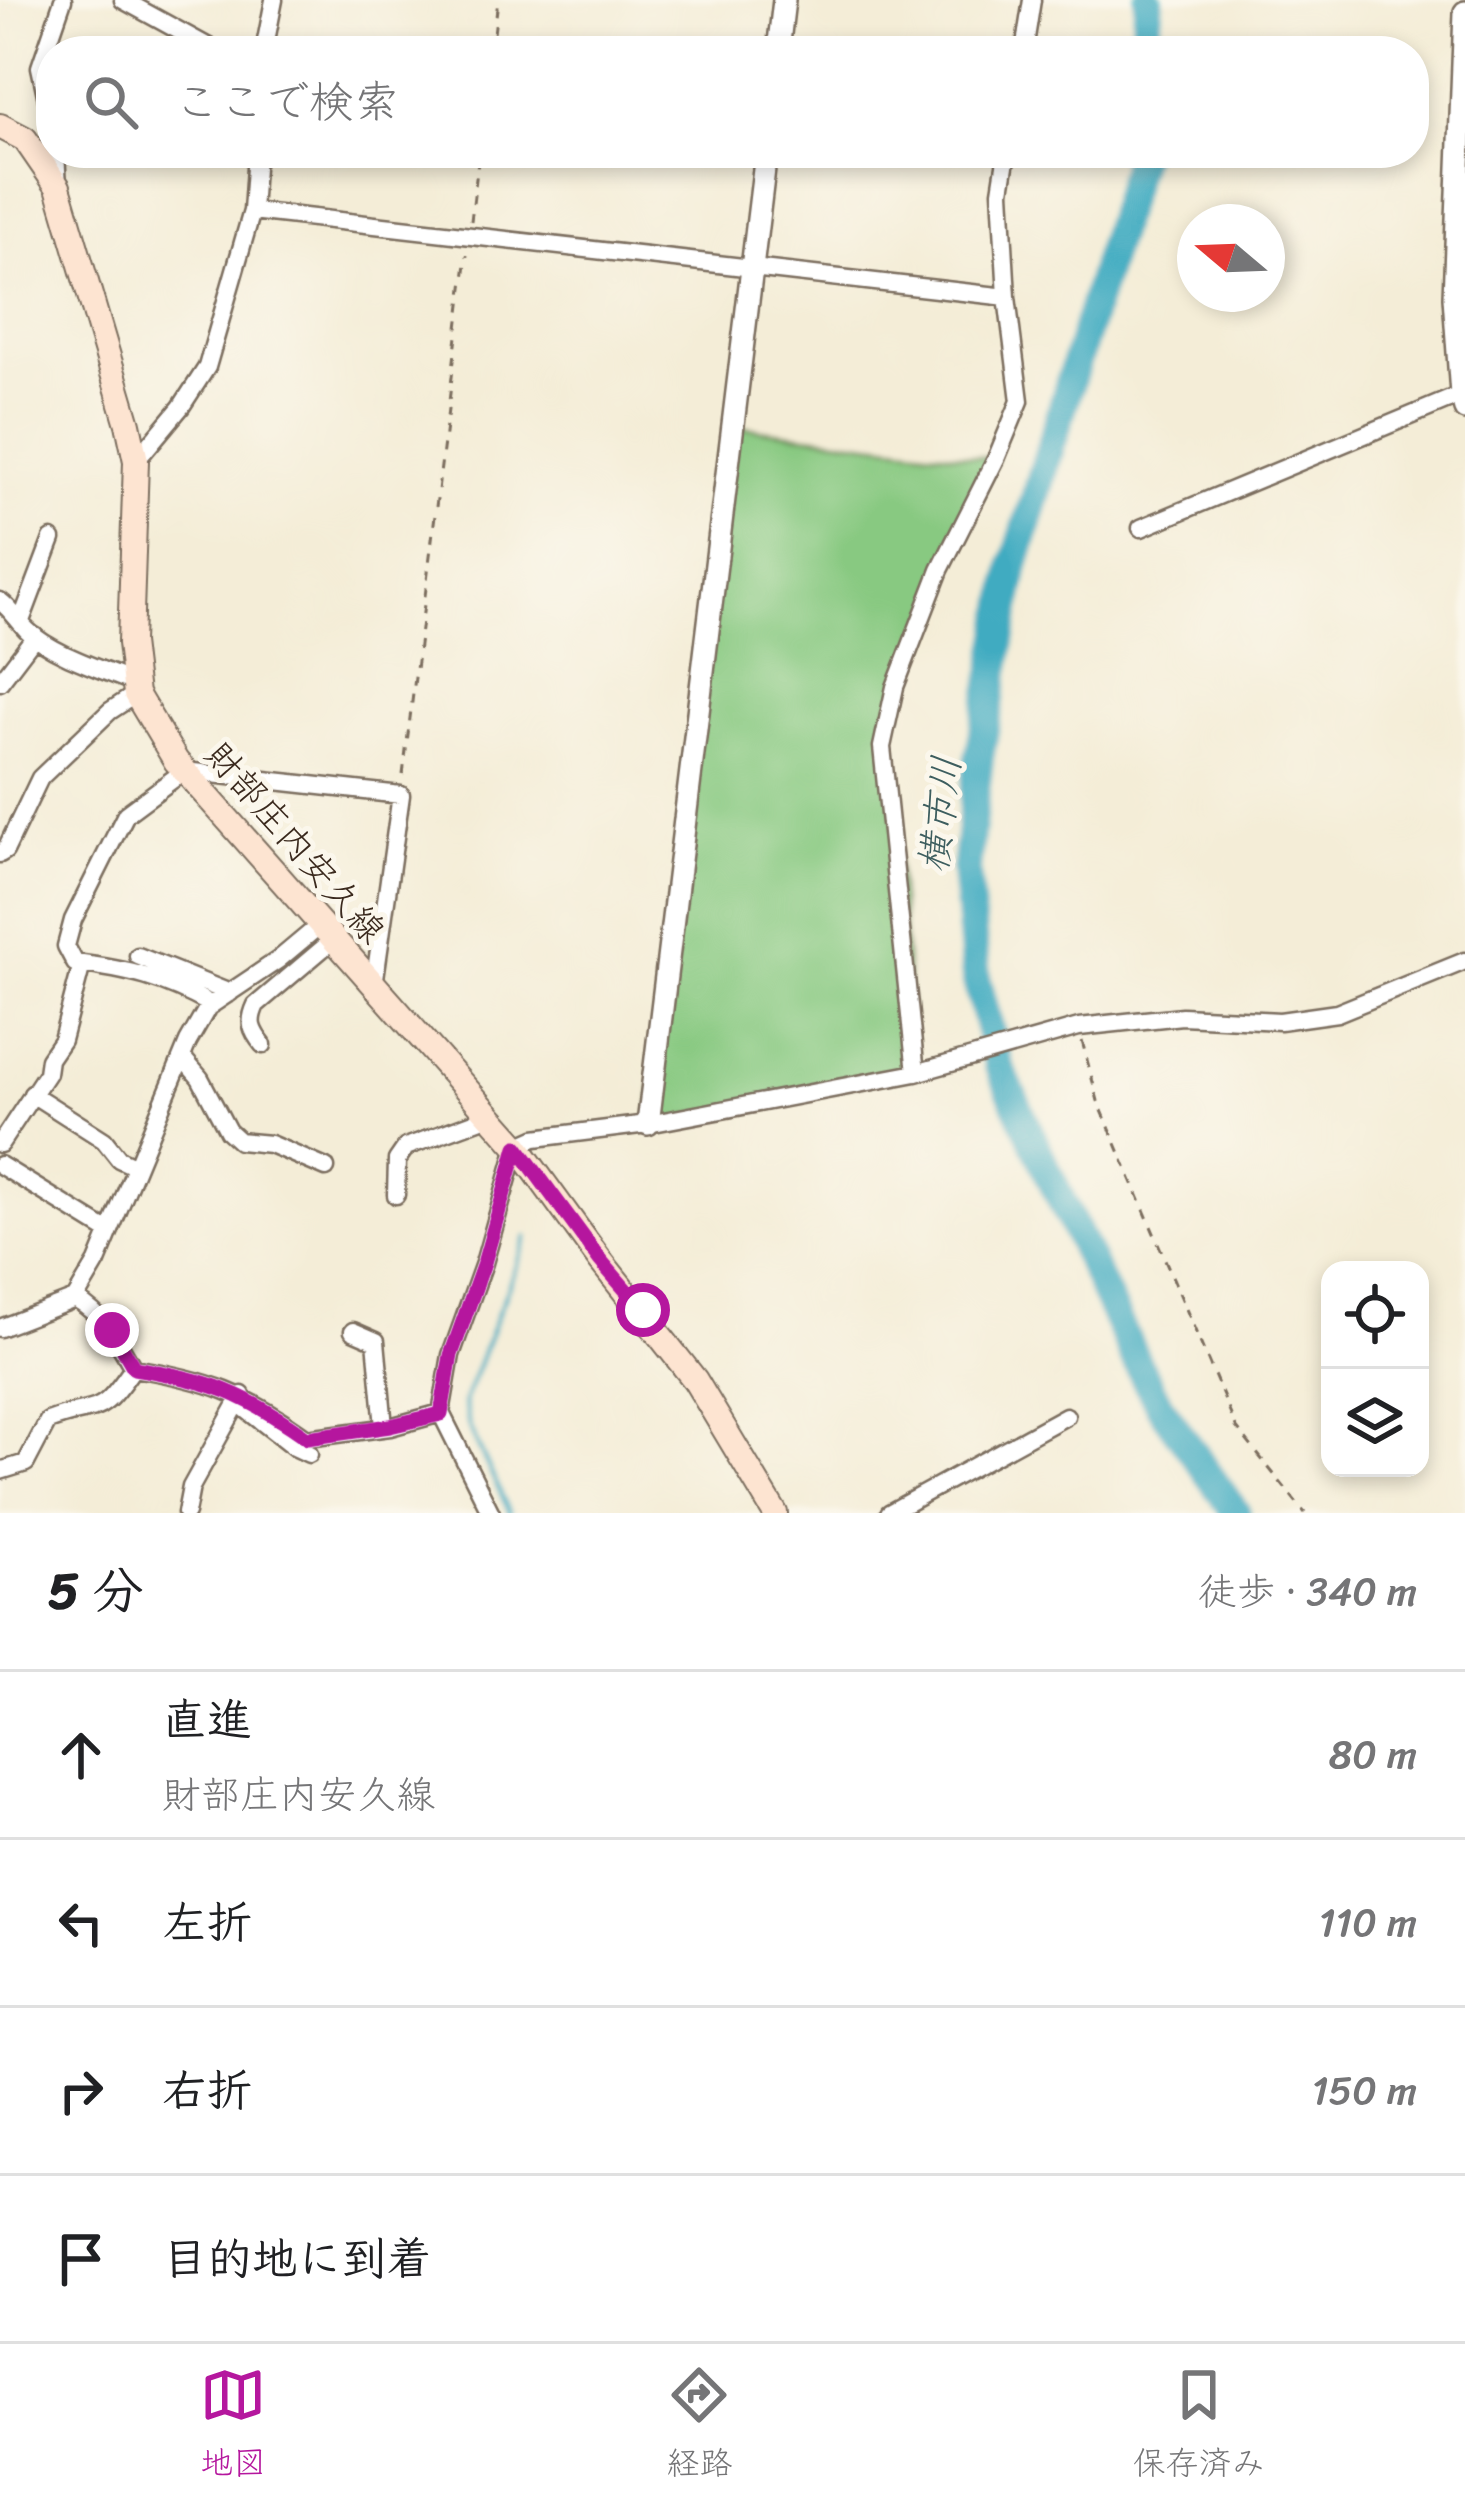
<!DOCTYPE html>
<html lang="ja">
<meta charset="utf-8">
<style>
:root{--surface:#fff;--page:#f2f2f2;--text:#202124;--muted:#757577;--line:#e0e0e0;--accent:#b5179e}
body{margin:0;font-family:Sriracha,"Klee One",sans-serif;background:var(--page);color:var(--text)}
.controls{position:absolute;right:36px;bottom:36px;display:grid;overflow:hidden;border-radius:24px;box-shadow:0 6px 18px #0003}
.controls button{width:108px;height:108px;display:grid;place-items:center;padding:0;border:0;border-bottom:3px solid var(--line);background:var(--surface);color:var(--text);font:60px sans-serif}
.compass{position:absolute;left:1177px;top:204px;width:108px;height:108px;border-radius:50%;background:var(--surface);box-shadow:0 6px 18px #0003;rotate:289deg}
.stop{position:absolute;width:36px;height:36px;margin:-27px;border:9px solid #b5179e;border-radius:50%;background:#fff}
.stop.end{background:#b5179e;border-color:#fff;box-shadow:0 3px 12px #0008}
.list{margin:0;padding:0;list-style:none}
h2{display:flex;justify-content:space-between;align-items:center;height:156px;margin:0;padding:0 48px;font-size:51px}
h2 small{font-size:39px;font-weight:400;color:var(--muted)}
.list li{display:grid;grid-template-columns:78px 1fr auto;gap:36px;align-items:center;box-sizing:border-box;height:168px;padding:0 48px;border-top:3px solid var(--line)}
.list b{display:block;font-size:45px;white-space:nowrap}
.list p{margin:0;font-size:39px;white-space:nowrap;color:var(--muted)}
.list em{font-size:39px;font-style:normal;color:var(--muted)}
.icon{flex:none;width:66px;height:66px;fill:none;stroke:currentColor;stroke-width:2;stroke-linecap:round;stroke-linejoin:round}
.map{position:relative;flex:none;width:1465px;height:1513px;overflow:hidden}
.search{position:absolute;background:var(--surface);box-shadow:0 6px 18px #0003;left:36px;right:36px;top:36px;height:132px;display:flex;align-items:center;gap:30px;box-sizing:border-box;padding:0 42px;border-radius:48px;color:var(--muted);font-size:45px}
.sheet{height:828px;background:var(--surface)}
nav{display:flex;justify-content:space-around;align-items:center;box-sizing:border-box;height:168px;border-top:3px solid var(--line);background:var(--surface);font-size:33px;color:var(--muted)}
nav a{display:grid;justify-items:center;gap:6px}
nav .on{color:var(--accent)}
.map>svg:first-child{display:block}
.green{fill:#88c981;stroke:#627a50;stroke-width:3}
.lines{fill:none;stroke-linecap:round;stroke-linejoin:round}
.stream{stroke:#41abc1;stroke-width:4.5}
.river{stroke:#41abc1;stroke-width:30}
.minor-casing{stroke:#7c6e5f;stroke-width:21}
.tertiary-casing{stroke:#7c6e5f;stroke-width:26}
.secondary-casing{stroke:#7c6e5f;stroke-width:28}
.path{stroke:#7c6e5f;stroke-width:3;stroke-dasharray:9 9;stroke-linecap:butt}
.minor{stroke:#fff;stroke-width:16}
.tertiary{stroke:#fff;stroke-width:21}
.secondary{stroke:#fde4d1;stroke-width:24}
.route{stroke:#b5179e;stroke-width:15}
.labels{text-anchor:middle;stroke-width:10;stroke-linejoin:round;paint-order:stroke}
.street-label{font-size:36px;fill:#3b2a1e;stroke:#fbf7ec}
.water-label{font-size:39px;font-style:italic;fill:#3d5e5f;stroke:#fbf7ec}
</style>
<div class="map">
<svg width="1465" height="1513" viewBox="0 0 1465 1513">
<rect width="100%" height="100%" fill="#fbf7ec"/>
<filter id="ink" filterUnits="userSpaceOnUse"><feTurbulence type="fractalNoise" baseFrequency=".00833" numOctaves="2"/><feDisplacementMap in="SourceGraphic" scale="24" xChannelSelector="R" yChannelSelector="G"/><feConvolveMatrix kernelMatrix="1 2 1 2 8 2 1 2 1" color-interpolation-filters="sRGB"/></filter>
<filter id="wash" filterUnits="userSpaceOnUse"><feTurbulence type="fractalNoise" baseFrequency=".004" numOctaves="4" result="noise"/><feDisplacementMap in="SourceGraphic" scale="48" xChannelSelector="R" yChannelSelector="G"/><feGaussianBlur stdDeviation="2.7" result="paint"/><feColorMatrix in="noise" values="0 0 0 0 0 0 0 0 0 0 0 0 0 0 0 0 0 1.4 0 .05"/><feComposite in="paint" operator="in"/></filter>
<g filter="url(#wash)">
<rect width="100%" height="100%" fill="#f4edd7"/>
<path class="green" d="M732,426L996,459L885,718L916,1073L648,1124Z"/>
<g class="lines">
<path class="stream" d="M510,1513L469,1427L464,1402L527,1237"/>
<path class="river" d="M1144,51L1149,0
M1139,153L1015,565L979,758L966,870L976,977L999,1066L1138,1365L1160,1406L1236,1513"/>
</g>
</g>
<g filter="url(#ink)">
<g class="lines">
<g class="minor-casing">
<path id="minor" d="M123,0L216,51
M264,51L274,0
M1024,51L1032,0
M51,118L40,67L63,0
M56,153L58,186
M252,211L1007,297
M136,461L181,407L207,367L252,211L256,153
M1141,528L1465,393
M0,601C12,610 17,620 27,630C51,654 104,670 135,683
M21,621L52,539
M0,682L35,636
M0,854L5,851L40,778L110,711L136,694
M138,956L230,993
M212,1005C163,978 130,970 75,963L66,946L73,920L126,814L184,771L401,795L374,985
M263,1045C251,1030 248,1022 256,1005L334,939
M182,1057L200,1078L228,1131L239,1141L270,1144L326,1168
M916,1073L882,747L895,687L940,570L996,459L1020,401L1007,297L1001,191L1007,153
M32,1094L104,1140L119,1159L136,1167
M0,1144L47,1073L49,1059L62,1040L82,964
M0,1165L109,1232
M396,1195L397,1160L406,1147L490,1116
M75,1299C104,1316 117,1339 133,1368C210,1380 244,1393 307,1438L390,1427L441,1413
M0,1328L75,1299L97,1262L188,1042L208,1007L278,960L321,924
M353,1331L376,1341L384,1427
M238,1403L294,1447L309,1454
M0,1471L26,1463L48,1421C101,1401 96,1422 133,1368
M186,1513L191,1487L242,1395
M491,1513L441,1413L451,1355L484,1263L517,1146L535,1138L648,1124L916,1073L1079,1027L1182,1016L1280,1021L1337,1013L1465,961
M889,1513L1066,1416"/>
</g>
<g class="tertiary-casing">
<path id="tertiary" d="M1465,12L1454,297L1461,395L1465,409
M778,51L784,0
M648,1124L766,153"/>
</g>
<g class="secondary-casing">
<path id="secondary" d="M0,126L25,139L58,187L128,424L136,461L130,643L136,694L176,761L517,1146L600,1260L695,1380L775,1513"/>
</g>
<path class="path" d="M492,51L498,0
M471,221L479,153
M403,775L467,255
M1082,1041L1098,1101L1236,1427L1305,1513"/>
<use href="#minor" class="minor"/>
<use href="#tertiary" class="tertiary"/>
<use href="#secondary" class="secondary"/>
</g>
</g>
<g class="lines" filter="url(#ink)">
<path class="route" d="M112,1330L134,1368C210,1380 244,1393 307,1438L390,1426L441,1414L451,1355L484,1263L517,1147L600,1260L643,1310"/>
</g>
<g class="labels">
<g class="street-label">
<text transform="translate(296 842) rotate(49)" y="13">財部庄内安久線</text>
</g>
<g class="water-label">
<text transform="translate(939 814) rotate(-83)" y="14">横市川</text>
</g>
</g>
</svg>
<div class="controls">
<button><svg class="icon" aria-label="locate" viewBox="0 0 24 24"><circle cx="12" cy="12" r="6"/><path d="M12 2v4M12 18v4M2 12h4M18 12h4"/></svg></button>
<button><svg class="icon" aria-label="layers" viewBox="0 0 24 24"><path d="M12 4l9 5-9 5-9-5zM3 14l9 5 9-5"/></svg></button>
</div>
<svg class="compass" viewBox="-18 -18 36 36"><path d="M0-13l5 13h-10z" fill="#e53935"/><path d="M0 13l5-13h-10z" fill="#757577"/></svg>
<div class="stop" style="left:643px;top:1310px"></div>
<div class="stop end" style="left:112px;top:1330px"></div>
<div class="search"><svg class="icon" aria-label="search" viewBox="0 0 24 24"><circle cx="10" cy="10" r="6"/><path d="M15 15l6 6"/></svg>ここで検索</div>
</div>
<section class="sheet">
<h2>5 分<small>徒歩 · 340 m</small></h2>
<ul class="list">
<li><svg class="icon" aria-label="ahead" viewBox="0 0 24 24"><path d="M12 20V5M6 11l6-6 6 6"/></svg><div><b>直進</b><p>財部庄内安久線</p></div><em>80 m</em></li>
<li><svg class="icon" aria-label="left" viewBox="0 0 24 24"><path d="M17 20v-9H6M10 6l-5 5 5 5"/></svg><div><b>左折</b></div><em>110 m</em></li>
<li><svg class="icon" aria-label="right" viewBox="0 0 24 24"><path d="M7 20v-9h11M14 6l5 5-5 5"/></svg><div><b>右折</b></div><em>150 m</em></li>
<li><svg class="icon" aria-label="arrive" viewBox="0 0 24 24"><path d="M6 21V4h12l-3 4 3 4H6"/></svg><div><b>目的地に到着</b></div></li>
</ul>
</section>
<nav>
<a class="on"><svg class="icon" aria-label="map" viewBox="0 0 24 24"><path d="M3 6l6-2 6 2 6-2v14l-6 2-6-2-6 2zM9 4v14M15 6v14"/></svg>地図</a>
<a><svg class="icon" aria-label="directions" viewBox="0 0 24 24"><path d="M12 3l9 9-9 9-9-9zM9 14v-3h6M13 9l2 2-2 2"/></svg>経路</a>
<a><svg class="icon" aria-label="saved" viewBox="0 0 24 24"><path d="M7 4h10v16l-5-4-5 4z"/></svg>保存済み</a>
</nav>
